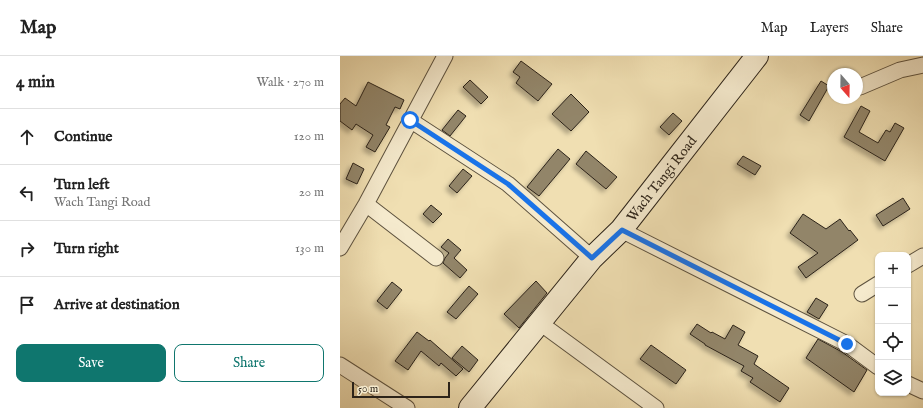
<!DOCTYPE html>
<meta charset="utf-8">
<style>
:root{--surface:#fff;--page:#f2f2f2;--text:#222;--muted:#767676;--line:#e0e0e0;--accent:#0f766e}
body{margin:0;font-family:"IM FELL English",serif;background:var(--page);color:var(--text)}
.controls{position:absolute;right:12px;bottom:12px;display:grid;overflow:hidden;border-radius:8px;box-shadow:0 1px 3px #0004}
.controls button{width:36px;height:36px;display:grid;place-items:center;padding:0;border:0;border-bottom:1px solid var(--line);background:var(--surface);color:var(--text);font:20px sans-serif}
.compass{position:absolute;left:487px;top:12px;width:36px;height:36px;border-radius:50%;background:var(--surface);box-shadow:0 1px 3px #0004;rotate:160deg}
.scale{position:absolute;left:12px;bottom:10px;width:98px;box-sizing:border-box;padding-left:4px;border:2px solid #2c2319;border-top:0;font-size:11px;line-height:14px;white-space:nowrap;color:#2c2319;-webkit-text-stroke:3px #f5eacd;paint-order:stroke}
.stop{position:absolute;width:12px;height:12px;margin:-9px;border:3px solid #1a73e8;border-radius:50%;background:#fff}
.stop.end{background:#1a73e8;border-color:#fff;box-shadow:0 1px 4px #0008}
.list{margin:0;padding:0;list-style:none}
h2{display:flex;justify-content:space-between;align-items:center;height:52px;margin:0;padding:0 16px;font-size:17px}
h2 small{font-size:13px;font-weight:400;color:var(--muted)}
.list li{display:grid;grid-template-columns:26px 1fr auto;gap:12px;align-items:center;box-sizing:border-box;height:56px;padding:0 16px;border-top:1px solid var(--line)}
.list b{display:block;font-size:15px;white-space:nowrap}
.list p{margin:0;font-size:13px;white-space:nowrap;color:var(--muted)}
.list em{font-size:13px;font-style:normal;color:var(--muted)}
.actions{display:flex;gap:8px;padding:12px 16px}
.actions a{flex:1;padding:9px 0;border:1px solid var(--accent);border-radius:8px;text-align:center;font-size:14px;color:var(--accent)}
.actions .main{background:var(--accent);color:#fff}
.icon{flex:none;width:22px;height:22px;fill:none;stroke:currentColor;stroke-width:2;stroke-linecap:round;stroke-linejoin:round}
.map{position:relative;flex:none;width:583px;height:352px;overflow:hidden}
header{display:flex;align-items:center;gap:24px;box-sizing:border-box;height:56px;padding:0 20px;background:var(--surface);border-bottom:1px solid var(--line)}
header strong{font-size:19px}
nav{display:flex;gap:22px;margin-inline-start:auto;font-size:14px}
main{display:flex}
aside{flex:1;background:var(--surface)}
.map>svg:first-child{display:block}
.building{fill:#928569;stroke:#2c2319;filter:url(#shadow)}
.lines{fill:none;stroke-linecap:round;stroke-linejoin:round}
.minor-casing{stroke:#5d523f;stroke-width:17}
.secondary-casing{stroke:#2c2319;stroke-width:24}
.minor{stroke:#f5eacd;stroke-width:15}
.secondary{stroke:#f5eacd;stroke-width:22}
.route{stroke:#1a73e8;stroke-width:5}
.labels{text-anchor:middle;stroke-width:3.5;stroke-linejoin:round;paint-order:stroke}
.street-label{font-size:14px;fill:#2c2319;stroke:#f5eacd}
</style>
<header>
<strong>Map</strong>
<nav><a>Map</a><a>Layers</a><a>Share</a></nav>
</header>
<main>
<aside>
<h2>4 min<small>Walk · 270 m</small></h2>
<ul class="list">
<li><svg class="icon" aria-label="ahead" viewBox="0 0 24 24"><path d="M12 20V5M6 11l6-6 6 6"/></svg><div><b>Continue</b></div><em>120 m</em></li>
<li><svg class="icon" aria-label="left" viewBox="0 0 24 24"><path d="M17 20v-9H6M10 6l-5 5 5 5"/></svg><div><b>Turn left</b><p>Wach Tangi Road</p></div><em>20 m</em></li>
<li><svg class="icon" aria-label="right" viewBox="0 0 24 24"><path d="M7 20v-9h11M14 6l5 5-5 5"/></svg><div><b>Turn right</b></div><em>130 m</em></li>
<li><svg class="icon" aria-label="arrive" viewBox="0 0 24 24"><path d="M6 21V4h12l-3 4 3 4H6"/></svg><div><b>Arrive at destination</b></div></li>
</ul>
<div class="actions"><a class="main">Save</a><a>Share</a></div>
</aside>
<div class="map">
<svg width="583" height="352" viewBox="0 0 583 352">
<defs>
<filter id="shadow"><feDropShadow dx="-3.5" dy="3.5" stdDeviation="2" flood-color="#0004"/></filter>
</defs>
<rect width="100%" height="100%" fill="#f0dfb2"/>
<filter id="stains"><feTurbulence type="fractalNoise" baseFrequency=".005" numOctaves="4"/><feColorMatrix values="0 0 0 0 .2 0 0 0 0 .09 0 0 0 0 .02 0 0 0 .5 -.17"/></filter>
<radialGradient id="worn" r=".72"><stop offset=".6" stop-color="#630" stop-opacity="0"/><stop offset="1" stop-color="#630" stop-opacity=".3"/></radialGradient>
<path class="building" d="M181,5L212,28L198,45L176,27L180,21L173,16Z
M130,24L148,41L141,48L123,31Z
M481,25L489,30L469,65L460,59Z
M28,26L64,44L60,53L55,51L46,69L50,71L35,96L26,91L33,79L16,68L12,74L0,65V48L5,42L16,50Z
M231,38L249,56L231,75L212,58Z
M521,50L530,55L519,76L538,87L546,74L550,76L555,67L564,72L545,105L504,81Z
M118,54L126,60L110,80L102,74Z
M333,57L342,65L329,79L320,71Z
M218,93L230,103L199,140L187,131Z
M246,95L277,121L266,133L236,108Z
M403,100L421,110L415,119L397,108Z
M13,107L24,113L17,128L6,123Z
M123,113L132,120L117,137L109,130Z
M563,142L570,153L543,170L536,159Z
M91,149L102,158L93,167L83,158Z
M463,158L486,173L500,163L509,175L510,174L518,184L466,222L458,211L478,197L450,177Z
M108,183L121,194L114,202L127,214L120,222L103,207L105,202L109,197L101,191Z
M196,225L207,237L179,272L164,258Z
M52,226L62,234L47,253L37,245Z
M129,230L138,238L116,263L107,256Z
M476,242L488,249L479,263L467,256Z
M357,268L371,277L372,276L385,283L393,269L405,276L398,289L418,300L414,308L449,332L440,346L410,326L413,322L401,315L404,310L365,289V288L350,278Z
M77,276L89,285L90,284L123,313L116,320L101,307L99,310L81,295L68,314L55,305Z
M478,283L502,296L527,314L514,336L466,302Z
M311,289L346,314L336,328L300,303Z
M122,290L138,304L129,316L112,302Z"/>
<g class="lines">
<g class="minor-casing">
<path id="minor" d="M520,31L560,14L583,9
M70,64L168,128L252,202
M26,148L96,202
M281,174L507,288L538,311
M0,192L26,148L105,0
M568,209L583,200
M522,238L538,228
M200,267L316,352
M0,309L67,352
M568,328L583,335"/>
</g>
<g class="secondary-casing">
<g id="secondary">
<path id="s1" d="M130,352L252,202L281,174L417,0"/>
</g>
</g>
<use href="#minor" class="minor"/>
<use href="#secondary" class="secondary"/>
</g>
<g class="lines">
<path class="route" d="M70,64L168,128L252,202L282,174L507,288"/>
</g>
<g class="labels">
<g class="street-label">
<text dy="5" stroke="none"><textPath href="#s1" startOffset="299">Wach Tangi Road</textPath></text>
</g>
</g>
<rect width="100%" height="100%" filter="url(#stains)"/>
<rect width="100%" height="100%" fill="url(#worn)"/>
</svg>
<div class="controls">
<button>+</button>
<button>−</button>
<button><svg class="icon" aria-label="locate" viewBox="0 0 24 24"><circle cx="12" cy="12" r="6"/><path d="M12 2v4M12 18v4M2 12h4M18 12h4"/></svg></button>
<button><svg class="icon" aria-label="layers" viewBox="0 0 24 24"><path d="M12 4l9 5-9 5-9-5zM3 14l9 5 9-5"/></svg></button>
</div>
<svg class="compass" viewBox="-18 -18 36 36"><path d="M0-13l5 13h-10z" fill="#e53935"/><path d="M0 13l5-13h-10z" fill="#767676"/></svg>
<div class="scale">50 m</div>
<div class="stop" style="left:70px;top:64px"></div>
<div class="stop end" style="left:507px;top:288px"></div>
</div>
</main>
